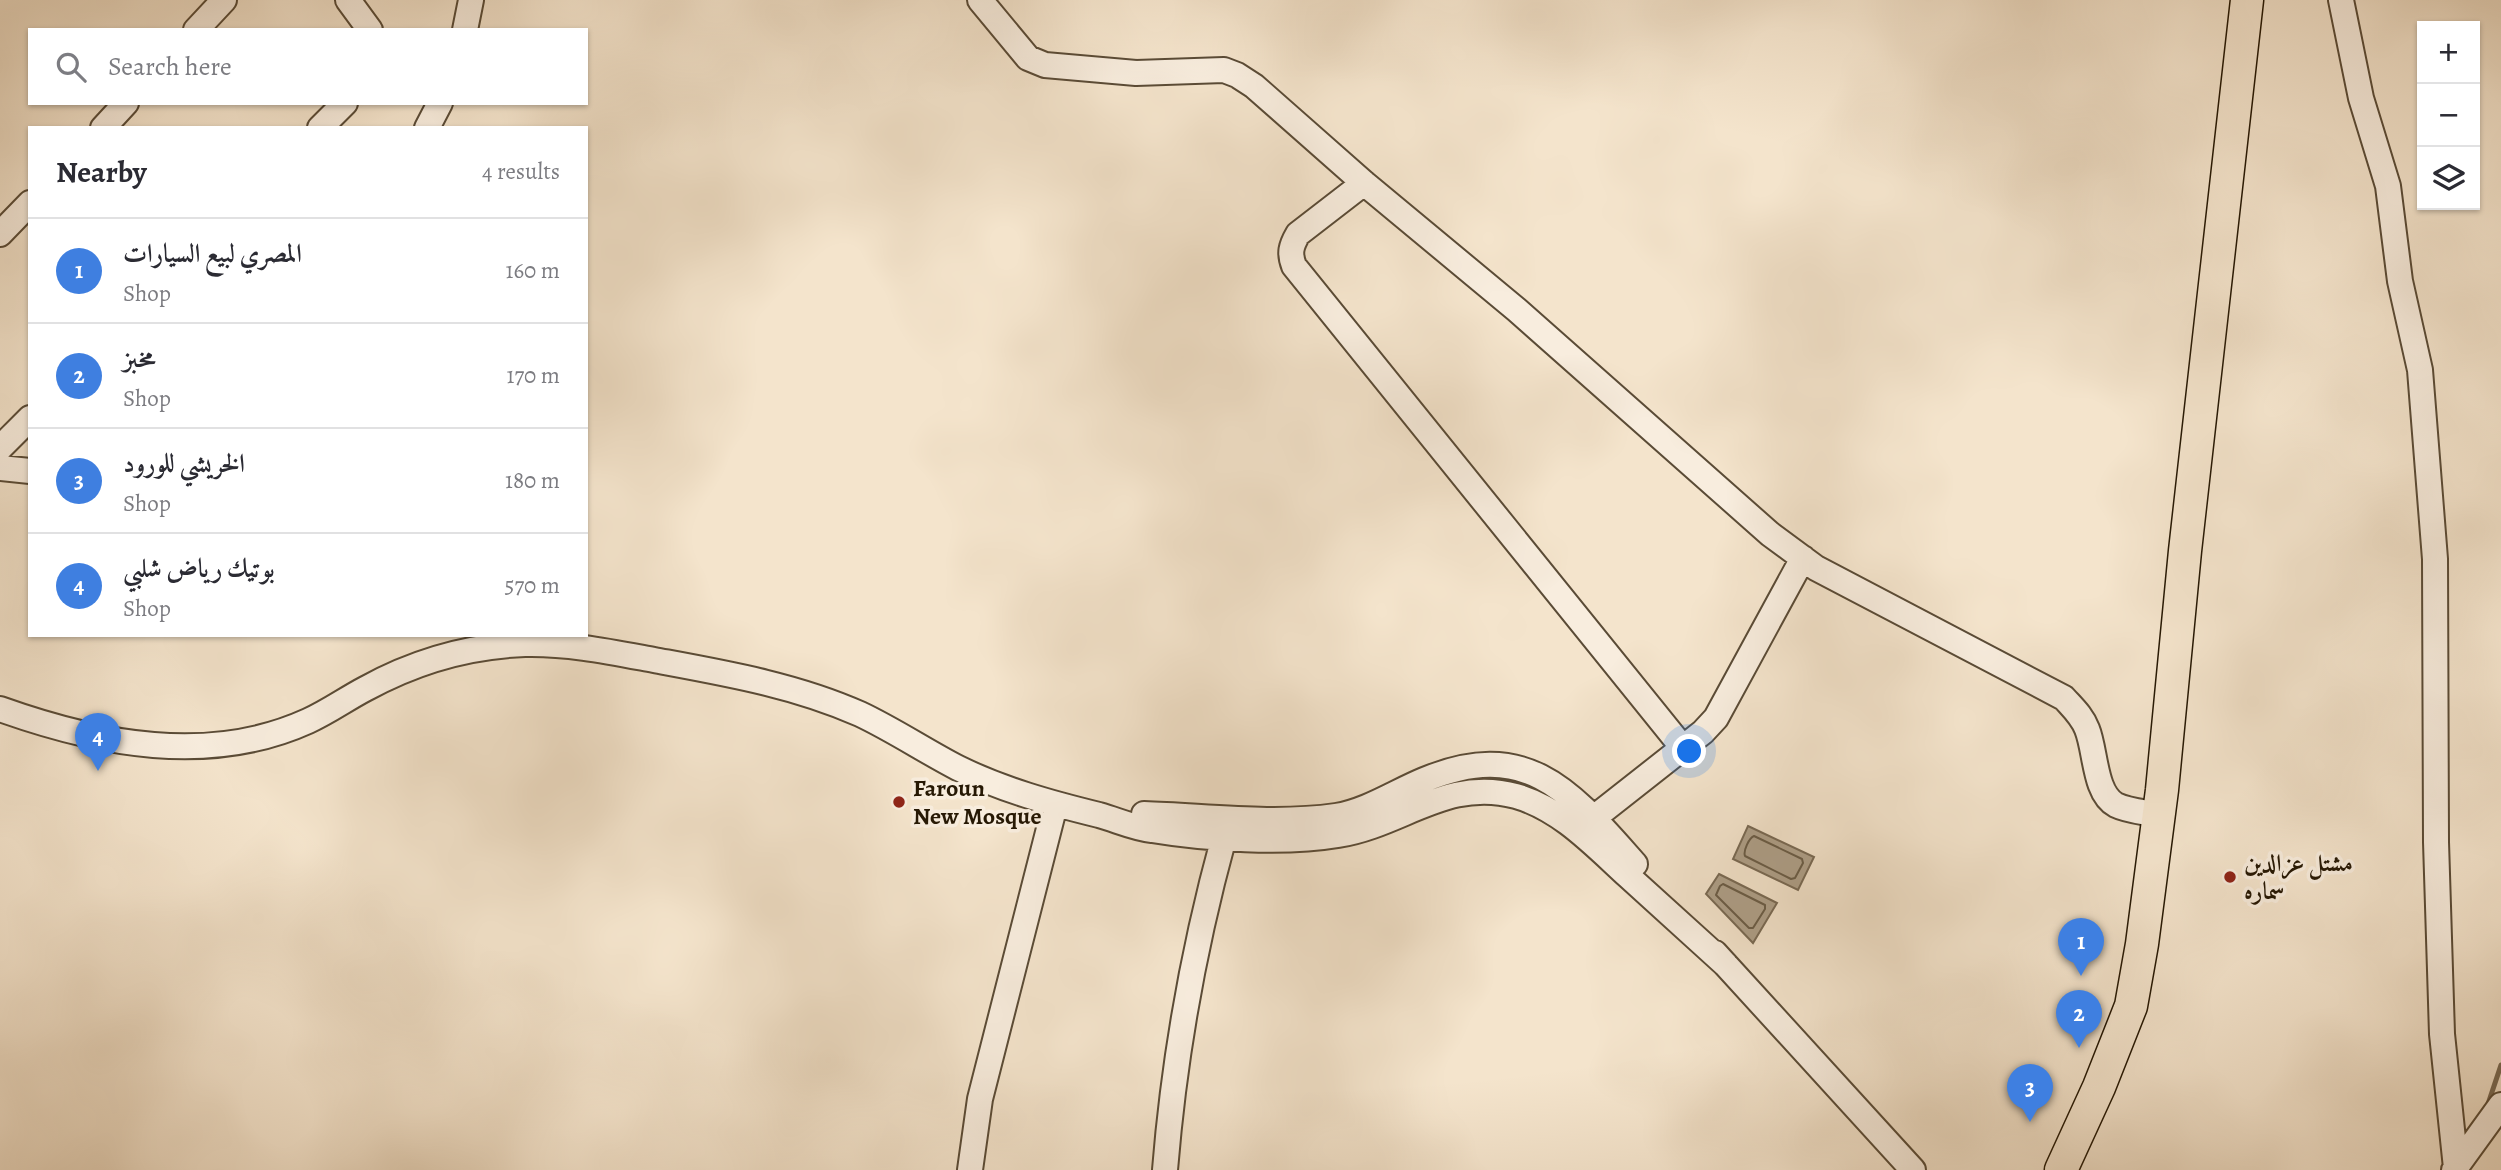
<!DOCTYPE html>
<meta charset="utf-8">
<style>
:root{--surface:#fff;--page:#f2f2f3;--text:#2b2b33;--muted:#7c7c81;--line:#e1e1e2;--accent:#8f2418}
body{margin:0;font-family:Alegreya,Amiri,serif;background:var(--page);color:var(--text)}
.controls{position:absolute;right:21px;top:21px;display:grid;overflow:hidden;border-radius:0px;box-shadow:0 2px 5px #0004}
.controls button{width:63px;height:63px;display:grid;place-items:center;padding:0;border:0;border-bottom:2px solid var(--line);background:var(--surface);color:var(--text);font:35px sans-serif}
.you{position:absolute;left:1690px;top:752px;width:24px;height:24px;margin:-18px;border:5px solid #fff;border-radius:50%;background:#1a73e8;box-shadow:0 0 0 10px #1a73e833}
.badge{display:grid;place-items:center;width:46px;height:46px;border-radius:50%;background:var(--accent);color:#fff;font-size:23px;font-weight:700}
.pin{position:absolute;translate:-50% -58px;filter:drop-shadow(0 2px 4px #0008)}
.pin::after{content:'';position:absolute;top:37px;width:24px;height:21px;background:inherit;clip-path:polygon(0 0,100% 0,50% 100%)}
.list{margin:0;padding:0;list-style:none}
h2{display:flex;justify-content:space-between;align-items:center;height:91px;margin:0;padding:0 28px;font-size:30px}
h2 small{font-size:23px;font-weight:400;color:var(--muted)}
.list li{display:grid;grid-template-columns:46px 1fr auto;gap:21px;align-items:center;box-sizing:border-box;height:105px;padding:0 28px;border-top:2px solid var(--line)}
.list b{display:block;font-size:26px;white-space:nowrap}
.list p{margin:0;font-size:23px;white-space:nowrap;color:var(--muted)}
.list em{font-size:23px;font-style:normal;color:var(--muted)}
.icon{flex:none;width:38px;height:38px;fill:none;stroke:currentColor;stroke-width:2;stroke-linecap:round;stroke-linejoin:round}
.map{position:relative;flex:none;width:2501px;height:1170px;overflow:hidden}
.search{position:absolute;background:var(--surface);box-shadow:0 2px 5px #0004;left:28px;top:28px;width:560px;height:77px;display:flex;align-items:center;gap:18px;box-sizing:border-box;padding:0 24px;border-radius:0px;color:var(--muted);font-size:26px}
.panel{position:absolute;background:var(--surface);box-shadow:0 2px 5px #0004;left:28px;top:126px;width:560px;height:511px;border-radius:0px}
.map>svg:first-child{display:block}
.water{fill:#ae9f88;stroke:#786953;stroke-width:2}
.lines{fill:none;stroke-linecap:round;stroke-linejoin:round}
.shore{stroke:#6a5c46;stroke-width:2}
.stream{stroke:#786953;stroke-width:5}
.minor-casing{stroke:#5a4b36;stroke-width:28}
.major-casing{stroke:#261804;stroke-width:35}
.minor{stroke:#f8edde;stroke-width:24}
.major{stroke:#f4e4cc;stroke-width:32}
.poi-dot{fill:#8f2418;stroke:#f8edde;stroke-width:2.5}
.labels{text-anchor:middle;stroke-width:7;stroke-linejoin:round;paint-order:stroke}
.poi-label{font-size:24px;font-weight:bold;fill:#261804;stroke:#f8edde;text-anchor:start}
</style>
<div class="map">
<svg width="2501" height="1170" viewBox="0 0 2501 1170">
<rect width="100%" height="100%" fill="#f4e4cc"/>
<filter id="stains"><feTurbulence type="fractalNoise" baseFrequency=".00286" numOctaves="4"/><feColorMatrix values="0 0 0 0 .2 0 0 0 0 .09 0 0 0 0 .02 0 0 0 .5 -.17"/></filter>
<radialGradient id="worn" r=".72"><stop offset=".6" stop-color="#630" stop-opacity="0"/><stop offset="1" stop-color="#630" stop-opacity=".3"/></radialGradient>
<path class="water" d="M1748,826L1814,857L1798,890L1733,859Z
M1719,874L1777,903L1753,943L1706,894Z"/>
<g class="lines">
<path class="shore" d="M1754,836L1802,859L1803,863L1795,878L1791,879L1745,856C1743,851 1749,838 1754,836Z
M1723,884L1765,905V909L1753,928H1749L1716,895L1720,886Z"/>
<path class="stream" d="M2488,1104L2501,1065"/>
<g class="minor-casing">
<path id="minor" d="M348,0L370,30
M980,0L1028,58L1045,65L1136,73L1224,70L1237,75L1254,86L1364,183L1517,310L1770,534L1816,568L2064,698C2073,708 2082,716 2087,729C2096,751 2094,793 2116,805C2128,811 2145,812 2159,815
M2341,0L2361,98L2388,186L2400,281L2420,370L2435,559L2436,842L2442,1034L2456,1168
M196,30L224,0
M465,30L471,0
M103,128L126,103
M320,128L345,103
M427,128L440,103
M1364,183L1298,234C1291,246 1289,253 1294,266L1683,748
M0,234L30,203
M0,448L30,418
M0,468L30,471
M0,709C98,744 209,766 308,721C328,712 346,699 365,689C414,662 469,646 525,644C568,643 611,652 654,660C724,673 795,685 860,714C894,730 925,751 958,768C1003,790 1050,803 1099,815C1117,820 1134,828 1152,830C1206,839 1285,844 1338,835C1402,825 1447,777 1516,796C1561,809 1594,845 1628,876C1660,905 1692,934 1725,964
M1144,814C1207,816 1273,825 1336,816C1367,811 1395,792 1424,780C1528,737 1571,792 1635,864
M1581,828L1703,732L1716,718L1803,558
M1715,953L1913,1170
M970,1170L980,1099L1055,805
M1165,1170C1174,1058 1194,946 1224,837
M2454,1170L2501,1105"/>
</g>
<g class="major-casing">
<path id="major" d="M2061,1170L2099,1087L2131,1006L2142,944L2162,790L2185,551L2247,0"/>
</g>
<use href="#minor" class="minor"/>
<use href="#major" class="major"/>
</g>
<g class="poi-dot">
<circle cx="899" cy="802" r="7"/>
<circle cx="2230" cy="877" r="7"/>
</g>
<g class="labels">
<g class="poi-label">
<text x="913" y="796">Faroun<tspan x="913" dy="28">New Mosque</tspan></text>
<text x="2244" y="871">مشتل عزالدين<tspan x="2244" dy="28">سماره</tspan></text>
</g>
</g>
<rect width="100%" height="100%" filter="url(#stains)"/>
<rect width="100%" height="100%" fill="url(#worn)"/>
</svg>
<div class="controls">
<button>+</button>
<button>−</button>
<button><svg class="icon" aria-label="layers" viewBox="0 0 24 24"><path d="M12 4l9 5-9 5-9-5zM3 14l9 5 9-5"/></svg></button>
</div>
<div class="you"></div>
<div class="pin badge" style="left:2081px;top:976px;background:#3f7fe0">1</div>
<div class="pin badge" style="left:2079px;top:1048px;background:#3f7fe0">2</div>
<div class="pin badge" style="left:2030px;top:1122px;background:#3f7fe0">3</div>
<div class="pin badge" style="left:98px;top:771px;background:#3f7fe0">4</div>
<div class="search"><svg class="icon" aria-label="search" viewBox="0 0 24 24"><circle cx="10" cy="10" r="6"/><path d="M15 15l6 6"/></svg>Search here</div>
<section class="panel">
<h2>Nearby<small>4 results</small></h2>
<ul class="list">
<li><span class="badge" style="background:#3f7fe0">1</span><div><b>المصري لبيع السيارات</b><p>Shop</p></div><em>160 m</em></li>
<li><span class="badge" style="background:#3f7fe0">2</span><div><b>مخبز</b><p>Shop</p></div><em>170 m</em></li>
<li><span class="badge" style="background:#3f7fe0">3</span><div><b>الخريشي للورود</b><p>Shop</p></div><em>180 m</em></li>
<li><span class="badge" style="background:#3f7fe0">4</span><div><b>بوتيك رياض شلبي</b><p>Shop</p></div><em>570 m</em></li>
</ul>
</section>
</div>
